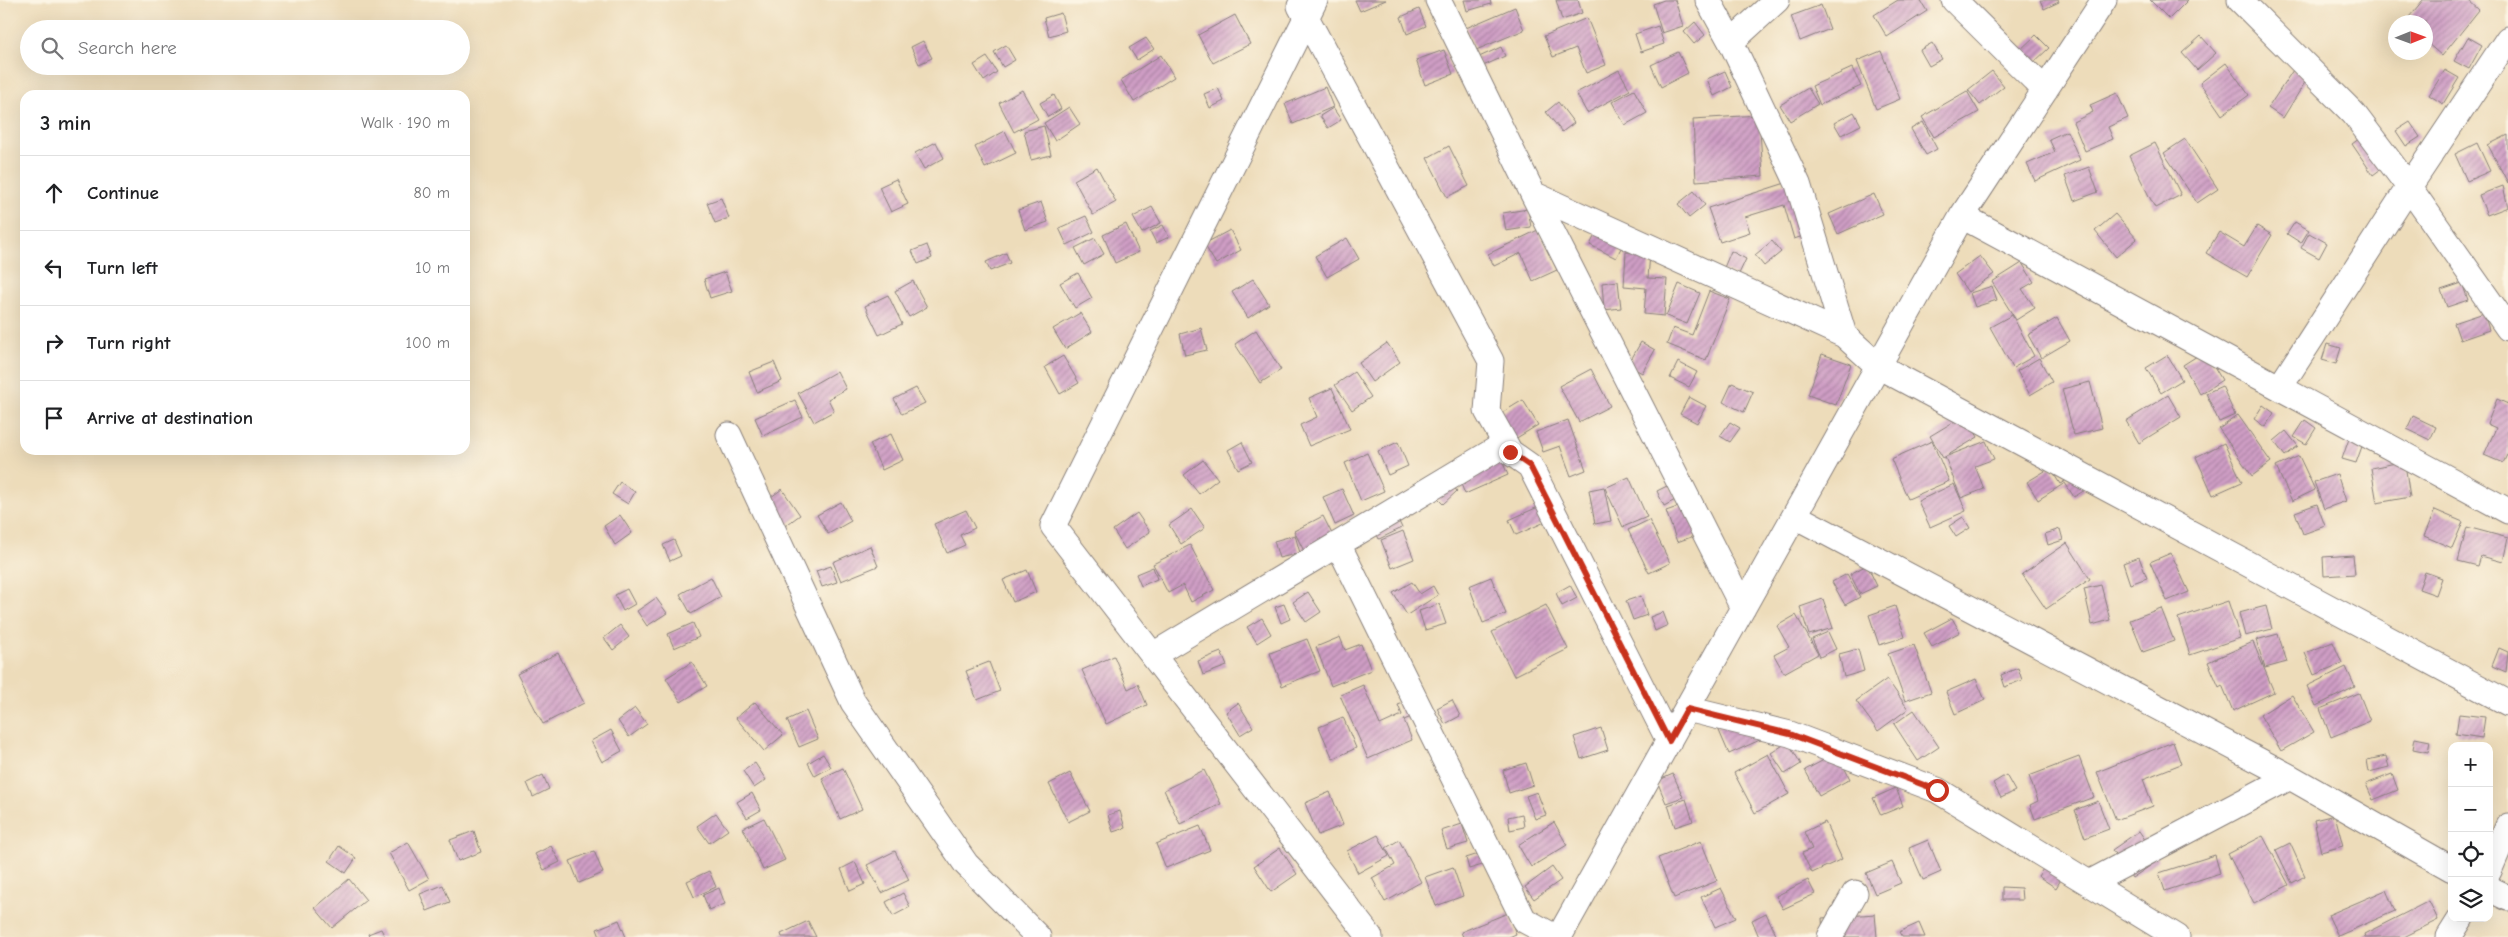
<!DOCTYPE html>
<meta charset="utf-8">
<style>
:root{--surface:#fff;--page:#f6f6f6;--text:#202124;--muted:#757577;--line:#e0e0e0}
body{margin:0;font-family:"Comic Neue",sans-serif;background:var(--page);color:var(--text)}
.controls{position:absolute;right:15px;bottom:15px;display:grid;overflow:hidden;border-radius:10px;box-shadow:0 5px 20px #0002}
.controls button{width:45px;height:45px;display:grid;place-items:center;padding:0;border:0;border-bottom:1px solid var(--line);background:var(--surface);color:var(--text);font:25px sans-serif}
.compass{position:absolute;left:2388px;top:15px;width:45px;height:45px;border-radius:50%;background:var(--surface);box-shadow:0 5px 20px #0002;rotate:89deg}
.stop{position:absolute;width:15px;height:15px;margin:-11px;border:4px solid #c8321e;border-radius:50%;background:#fff}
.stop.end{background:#c8321e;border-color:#fff;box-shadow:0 1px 5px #0008}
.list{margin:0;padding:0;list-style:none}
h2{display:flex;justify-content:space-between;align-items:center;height:65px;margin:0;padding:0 20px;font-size:21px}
h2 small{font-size:16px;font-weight:400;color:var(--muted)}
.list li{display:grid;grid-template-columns:32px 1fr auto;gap:15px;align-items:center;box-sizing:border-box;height:75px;padding:0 20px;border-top:1px solid var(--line)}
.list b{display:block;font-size:19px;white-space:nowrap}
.list em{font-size:16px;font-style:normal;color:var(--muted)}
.icon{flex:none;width:28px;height:28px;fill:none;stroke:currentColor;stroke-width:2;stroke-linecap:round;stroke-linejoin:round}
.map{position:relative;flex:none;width:2508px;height:937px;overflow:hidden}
.search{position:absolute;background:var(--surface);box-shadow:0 5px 20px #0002;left:20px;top:20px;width:450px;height:55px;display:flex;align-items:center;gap:12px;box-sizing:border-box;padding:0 18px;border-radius:28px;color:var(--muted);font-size:19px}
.panel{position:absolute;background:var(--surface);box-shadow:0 5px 20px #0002;left:20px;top:90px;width:450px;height:365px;border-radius:15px}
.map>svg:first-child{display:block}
.building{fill:url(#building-hatch)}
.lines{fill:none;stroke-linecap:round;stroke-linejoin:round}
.minor-casing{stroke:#887f7a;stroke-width:27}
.minor{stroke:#fff;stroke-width:25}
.route{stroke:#c8321e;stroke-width:6}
</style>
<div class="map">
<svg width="2508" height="937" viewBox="0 0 2508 937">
<defs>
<pattern id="building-hatch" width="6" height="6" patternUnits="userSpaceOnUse" patternTransform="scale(1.25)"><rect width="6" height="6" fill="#cf9ec5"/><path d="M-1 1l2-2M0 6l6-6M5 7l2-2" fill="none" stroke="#a880a1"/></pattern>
</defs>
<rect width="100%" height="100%" fill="#fcf5e5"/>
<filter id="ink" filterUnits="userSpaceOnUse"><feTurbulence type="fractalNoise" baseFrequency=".02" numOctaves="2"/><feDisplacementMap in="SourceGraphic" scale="10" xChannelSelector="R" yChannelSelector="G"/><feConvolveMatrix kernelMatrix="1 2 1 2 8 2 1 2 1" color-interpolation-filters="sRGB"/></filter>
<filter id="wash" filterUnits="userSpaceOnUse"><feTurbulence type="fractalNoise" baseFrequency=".0096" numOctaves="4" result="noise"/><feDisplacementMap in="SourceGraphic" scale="20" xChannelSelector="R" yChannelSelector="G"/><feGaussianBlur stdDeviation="1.12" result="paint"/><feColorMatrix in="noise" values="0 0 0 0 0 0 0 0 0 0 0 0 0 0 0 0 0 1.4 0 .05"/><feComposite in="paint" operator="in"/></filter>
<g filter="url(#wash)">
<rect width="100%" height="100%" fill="#eddcba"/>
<g id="blocks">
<path class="building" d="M1355,0H1386L1360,11Z
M1464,0H1490L1491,4L1467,11Z
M1556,0H1578L1582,13L1562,20Z
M1664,0H1675L1683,26L1662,33L1653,4Z
M1898,0H1920L1927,11L1887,37L1874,15Z
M2040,0H2058L2059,2L2044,9Z
M2150,0H2188L2169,19Z
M2423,0H2468L2479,10L2442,56L2426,42V22H2405Z
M1821,5L1830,29L1800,41L1791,16Z
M1515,7L1524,30L1476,50L1466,28Z
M1419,9L1426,26L1407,34L1401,17Z
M1061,13L1066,31L1049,36L1044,18Z
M1235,15L1250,44L1213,63L1198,35Z
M1587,18L1606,65L1586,73L1576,48L1553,57L1544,36Z
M1695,22L1705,35L1694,44L1684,32Z
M1658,26L1664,44L1641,52L1635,34Z
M2036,35L2049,48L2031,65L2018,52Z
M2201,36L2216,53L2197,70L2182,53Z
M2468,37L2482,45L2469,69L2454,61Z
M1146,38L1154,49L1137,60L1129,48Z
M923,41L932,58L919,64L911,47Z
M1932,43L1942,59L1929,66L1920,50Z
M1006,45L1015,60L1003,67L994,52Z
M1501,47L1505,56L1481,67L1477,58Z
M1444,50L1453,74L1425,85L1416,60Z
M1881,51L1900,99L1876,109L1857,61Z
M1678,52L1688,73L1661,87L1651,65Z
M1161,55L1174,77L1134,102L1121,80Z
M987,57L997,72L984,81L974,65Z
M2226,63L2249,95L2222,115L2200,83Z
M1852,68L1861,86L1820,105L1812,86Z
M1619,70L1630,90L1587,113L1576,93Z
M2293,70L2307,79L2283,118L2268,108Z
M2445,70L2459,78L2443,104L2429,95Z
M1725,71L1732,87L1714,96L1707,79Z
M1992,71L2004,86L1980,105L1968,90Z
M1325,87L1333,107L1293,124L1285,104Z
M1218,88L1224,101L1210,108L1204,94Z
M1808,88L1818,104L1790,121L1780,105Z
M1022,90L1038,119L1014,132L999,103Z
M1634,90L1647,113L1625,125L1612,102Z
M1967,91L1979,112L1934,137L1922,117Z
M2117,93L2128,118L2108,127L2113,139L2085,151L2073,122L2093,112L2090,105Z
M1054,95L1061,109L1048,117L1040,103Z
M1558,102L1574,123L1562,132L1546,112Z
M1069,107L1080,124L1055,141L1044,123Z
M1333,108L1341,120L1328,128L1320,116Z
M1854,112L1861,125L1841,135L1834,123Z
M1759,115L1763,176L1696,181L1693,119Z
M1923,122L1937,149L1926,155L1911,129Z
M2410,122L2420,137L2406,146L2396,131Z
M1044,126L1051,155L1031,160L1024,131Z
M1005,131L1016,153L985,168L975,147Z
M2067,131L2080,160L2035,181L2027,164L2055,152L2049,139Z
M2367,133L2389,163L2373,175L2352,144Z
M2508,135V183L2488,145Z
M2185,139L2218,189L2197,203L2164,153Z
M936,142L944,158L924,169L915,153Z
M2155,143L2181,195L2155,208L2129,156Z
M2477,143L2490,171L2467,181L2455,154Z
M1449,146L1469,186L1447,197L1427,158Z
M1097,167L1116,202L1093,215L1074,180Z
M2089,167L2098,192L2074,201L2065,176Z
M896,179L908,204L891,212L879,187Z
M1798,179L1815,232L1794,239L1784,205L1745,217L1750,232L1720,242L1708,208Z
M2503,186L2508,207L2487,215L2479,195Z
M1694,191L1705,205L1689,218L1678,204Z
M1874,194L1883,214L1838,234L1829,214Z
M721,198L729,218L715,223L707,203Z
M1041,202L1048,222L1025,230L1018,210Z
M1152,207L1161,223L1142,233L1133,217Z
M1528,209L1531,227L1506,231L1503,213Z
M2115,214L2137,239L2116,257L2095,231Z
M1086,216L1094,232L1067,245L1059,228Z
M2295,222L2309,230L2301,243L2287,234Z
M1126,224L1139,252L1115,263L1103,235Z
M1163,225L1169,237L1156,243L1150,231Z
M1600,225L1626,238L1616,258L1590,245Z
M2257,226L2272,235L2247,277L2206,253L2219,232L2244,247Z
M1230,230L1241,250L1216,264L1204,244Z
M1538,230L1557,270L1533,281L1521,253L1494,266L1488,254Z
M2309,233L2327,243L2319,258L2301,248Z
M1095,238L1104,254L1084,265L1075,248Z
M1347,238L1359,259L1327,277L1315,256Z
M1772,241L1781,252L1764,266L1755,255Z
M927,245L932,258L918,264L912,251Z
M1731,251L1746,259L1738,276L1723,270Z
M1626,252L1650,254L1648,278L1667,279L1664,316L1644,314L1646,288L1624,286Z
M1006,253L1010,263L990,271L986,262Z
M1980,256L1994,274L1968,292L1955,274Z
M2022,263L2034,282L2022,289L2035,308L2016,320L1992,282Z
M725,272L732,291L710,298L704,279Z
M1078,273L1092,298L1075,308L1060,283Z
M1253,279L1269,304L1248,318L1232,292Z
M913,281L927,307L909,317L895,291Z
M1618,281L1621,308L1604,310L1602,283Z
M2462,283L2468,300L2447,307L2441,290Z
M1679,284L1700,293L1687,324L1666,316Z
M1992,286L1997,300L1975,307L1970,293Z
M1709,291L1730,299L1706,360L1667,344L1673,328L1692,335Z
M888,295L902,324L879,335L865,306Z
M1080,313L1092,332L1065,349L1053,329Z
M2484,313L2489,330L2460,340L2454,323Z
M2012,315L2034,356L2013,368L1990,327Z
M2057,318L2070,341L2041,358L2028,335Z
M1201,328L1207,350L1185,355L1180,334Z
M1256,330L1281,370L1260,383L1235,344Z
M1641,342L1655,350L1642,373L1628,365Z
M1387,343L1400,362L1372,382L1359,363Z
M2327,344L2341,348L2336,364L2322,360Z
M2205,351L2222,380L2200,394L2183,365Z
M1822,354L1851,364L1836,405L1808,395Z
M2167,355L2182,380L2161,393L2146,368Z
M1063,356L1079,383L1060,394L1045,367Z
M2039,358L2052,382L2030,395L2017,371Z
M774,362L782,381L757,392L749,372Z
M1678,362L1697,372L1689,387L1670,378Z
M1591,369L1610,406L1579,422L1559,386Z
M837,371L846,389L828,399L834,411L814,422L798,393Z
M1354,372L1371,397L1352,410L1335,385Z
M2090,382L2102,428L2074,435L2062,389Z
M1732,383L1753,392L1744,412L1723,402Z
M2222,386L2235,415L2219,422L2206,393Z
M916,388L925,403L902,414L894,399Z
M1332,388L1350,429L1309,446L1300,425L1317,417L1309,398Z
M2168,395L2181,417L2139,443L2126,421Z
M1689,397L1706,406L1697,423L1680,414Z
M2497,399L2508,404V453L2503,463L2484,455L2496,428L2487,424Z
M795,400L803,417L763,436L755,418Z
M1523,400L1538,425L1515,439L1500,414Z
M2263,405L2274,413L2265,427L2254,419Z
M1965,415L1978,437L1943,458L1930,436Z
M2238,415L2271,462L2252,476L2219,429Z
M2413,416L2436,427L2430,440L2407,429Z
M1568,420L1586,470L1571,476L1560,446L1543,452L1536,432Z
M2305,420L2316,428L2306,444L2294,437Z
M1730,422L1740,428L1730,442L1720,436Z
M2286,431L2298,446L2285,456L2274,441Z
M891,434L903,460L882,470L870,444Z
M2350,436L2364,441L2356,463L2342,459Z
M1932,441L1949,481L1908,499L1891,459Z
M1986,441L1994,459L1975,466L1984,489L1961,498L1945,457Z
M1242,442L1252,462L1238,469L1228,450Z
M1398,442L1408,466L1388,475L1378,451Z
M2224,443L2242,482L2213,495L2196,457Z
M1367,453L1384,491L1361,501L1345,463Z
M1500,456L1508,475L1465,494L1457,474Z
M2299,456L2315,490L2292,501L2276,467Z
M1203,460L1218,479L1199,494L1184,475Z
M2396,463V465L2405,464L2410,497L2377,503L2371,468Z
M2050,468L2060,484L2075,475L2085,490L2074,497L2065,483L2038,500L2027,482Z
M2337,474L2346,501L2324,509L2314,482Z
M1629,477L1647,517L1623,527L1605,488Z
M1447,479L1457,491L1443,504L1432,493Z
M620,482L635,492L628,504L612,494Z
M1954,484L1966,511L1930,527L1918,501Z
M1669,485L1677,499L1664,506L1657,491Z
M1604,487L1611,521L1595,524L1589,490Z
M782,489L800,515L785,526L767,500Z
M1342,489L1354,516L1335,525L1323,497Z
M841,502L851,521L828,534L817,515Z
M1686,504L1697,535L1677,542L1666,511Z
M2317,504L2325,526L2303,534L2295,512Z
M1538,507L1545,522L1516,535L1509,520Z
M1192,509L1205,528L1181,544L1169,525Z
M966,510L975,528L960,535L965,545L947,553L934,524Z
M2435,510L2463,522L2452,548L2424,536Z
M1137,513L1150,532L1125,549L1113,530Z
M1395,513L1402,528L1379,539L1372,524Z
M620,515L632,533L615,545L604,526Z
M1323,516L1333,536L1304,551L1294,531Z
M1963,517L1970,528L1956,537L1949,526Z
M1649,520L1670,563L1649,573L1628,530Z
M2467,527L2508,538L2503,562L2481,556L2478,566L2458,561Z
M2060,529L2063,540L2048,545L2045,534Z
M1403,531L1414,559L1392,568L1381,540Z
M1295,535L1300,553L1279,558L1274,541Z
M674,540L681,556L670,561L663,545Z
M2067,543L2090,579L2046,609L2022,574Z
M1190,545L1214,590L1191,602L1183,585L1168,593L1153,564Z
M870,546L878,566L841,581L833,562Z
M2171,553L2189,592L2167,601L2150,562Z
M2353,555L2355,574L2324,576L2323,557Z
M2139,557L2147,578L2130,584L2123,563Z
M1867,565L1877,586L1860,594L1850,574Z
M831,566L837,582L822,587L816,571Z
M1153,567L1157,579L1141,586L1136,574Z
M1027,570L1036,592L1013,602L1003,580Z
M2425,572L2442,578L2436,595L2419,589Z
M1847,574L1860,597L1845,605L1832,582Z
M711,577L721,597L691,614L680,594Z
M1491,577L1506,614L1483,623L1469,586Z
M1412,582L1420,594L1433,586L1438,595L1407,615L1393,593Z
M1570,585L1577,598L1562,606L1556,593Z
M2101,585L2110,620L2092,625L2084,589Z
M627,589L635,604L623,611L615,595Z
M1308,592L1321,612L1306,622L1293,602Z
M1641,596L1647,615L1633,620L1626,601Z
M656,598L667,613L647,626L637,611Z
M1823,599L1833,628L1809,635L1800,607Z
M2228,601L2240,638L2190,655L2178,618Z
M1284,604L1290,619L1281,623L1275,607Z
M1439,604L1446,624L1425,630L1419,611Z
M1546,605L1568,649L1514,676L1492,632Z
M1895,606L1905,637L1879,645L1869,615Z
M2266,606L2272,629L2245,636L2239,613Z
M2161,608L2174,641L2143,652L2130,620Z
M1663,612L1668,625L1655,631L1650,617Z
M1796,615L1818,654L1784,673L1774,655L1789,647L1777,626Z
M1262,618L1271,634L1257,643L1247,627Z
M1952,618L1960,632L1932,647L1924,633Z
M693,623L699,637L674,648L668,634Z
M620,625L629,637L613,650L604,638Z
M1828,632L1836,649L1820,657L1812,639Z
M2278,634L2287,662L2265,668L2256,640Z
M1340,637L1345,650L1361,644L1371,670L1331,686L1316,647Z
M1307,639L1320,671L1282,686L1270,653Z
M2253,642L2274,692L2233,711L2222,685L2219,687L2208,662Z
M2333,642L2342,663L2314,675L2305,653Z
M1914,645L1931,692L1905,701L1888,654Z
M2499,648L2508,652L2506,672L2492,666Z
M1858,649L1864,671L1844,677L1839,654Z
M1221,652L1227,666L1203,675L1198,661Z
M558,653L584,703L543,724L517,674Z
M1114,656L1128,689L1138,684L1147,705L1106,724L1082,670Z
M692,662L707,686L681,702L666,678Z
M989,662L1000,691L977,700L966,671Z
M2346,667L2355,687L2316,706L2307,686Z
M2018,668L2022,680L2005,687L2001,675Z
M1887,679L1908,709L1878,731L1856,701Z
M1976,679L1985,700L1955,714L1946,692Z
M1363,685L1380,725L1402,715L1398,705L1411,700L1416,715L1404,720L1412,740L1368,759L1340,695Z
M2359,693L2370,721L2331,737L2320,709Z
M2292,695L2314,732L2281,751L2260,715Z
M1452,700L1460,716L1445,724L1437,708Z
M755,702L783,735L764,751L736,718Z
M1238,703L1253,727L1240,735L1226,712Z
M635,708L647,724L629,737L618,721Z
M1914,710L1939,747L1918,761L1894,724Z
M806,711L818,739L799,747L787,720Z
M1764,714L1773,734L1729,754L1717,726L1739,725Z
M2459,714L2485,717L2482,738L2456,734Z
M1343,717L1356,748L1333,759L1319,727Z
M1601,728L1608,750L1581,759L1574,737Z
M611,730L622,751L602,762L591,741Z
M2415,738L2430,741L2428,752L2413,749Z
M1788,742L1801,764L1785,774L1771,753Z
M2173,742L2181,764L2143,779L2153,806L2116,820L2097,772Z
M1837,753L1850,779L1819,796L1805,770Z
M823,754L831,767L815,776L808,763Z
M1768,754L1789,794L1755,813L1734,773Z
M2386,756L2389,767L2369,772L2367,760Z
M2079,757L2094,797L2035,819L2030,805L2038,801L2029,776Z
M755,763L766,780L754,788L743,771Z
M1526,763L1533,785L1509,793L1503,770Z
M843,768L862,809L840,819L822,778Z
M1204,770L1221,804L1180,824L1164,790Z
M1070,773L1090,811L1068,822L1049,784Z
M1673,774L1683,797L1666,803L1657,781Z
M2392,774L2398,790L2373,800L2366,784Z
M543,775L549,789L533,797L527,783Z
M2006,775L2015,791L2001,798L1993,783Z
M1896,788L1903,806L1881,815L1873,798Z
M1330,792L1343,825L1318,835L1305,803Z
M1537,792L1546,815L1535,819L1526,796Z
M752,793L761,810L747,818L737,802Z
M1686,799L1693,821L1675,827L1668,805Z
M2098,801L2109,829L2085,838L2075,810Z
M1120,811L1125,828L1113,832L1108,815Z
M716,813L728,830L709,843L697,826Z
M1522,814L1524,827L1510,830L1508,817Z
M2335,815L2343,846L2321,852L2314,820Z
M764,818L785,860L763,870L743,828Z
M1554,822L1567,845L1531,867L1518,845Z
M1825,822L1842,859L1812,873L1802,853L1812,849L1804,832Z
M1462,824L1468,843L1447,849L1441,831Z
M1200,826L1210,850L1166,868L1156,844Z
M474,831L481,852L458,861L450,840Z
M2139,831L2159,860L2132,878L2112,850Z
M1378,835L1389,856L1358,873L1347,851Z
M2263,836L2289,885L2254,903L2228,854Z
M1399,840L1421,882L1385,902L1372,878L1395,865L1386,848Z
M1928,840L1941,872L1923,880L1909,848Z
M1701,841L1717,881L1674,898L1658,858Z
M408,842L429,879L409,890L389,853Z
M2290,843L2305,876L2292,883L2276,850Z
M339,846L356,858L346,873L329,861Z
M551,846L560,862L544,870L535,854Z
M1280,848L1297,874L1271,892L1254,866Z
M594,851L603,873L579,883L570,861Z
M895,851L909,880L882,893L867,865Z
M1485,852L1489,863L1469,869L1466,858Z
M2215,855L2220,873L2165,891L2159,873Z
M855,862L865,884L850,891L841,869Z
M1892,862L1901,883L1875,894L1866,873Z
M2046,865L2063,876L2056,888L2038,876Z
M1453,867L1463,896L1436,906L1425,877Z
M1552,867L1561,880L1534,899L1525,887Z
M709,871L716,887L694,897L687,881Z
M349,879L366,900L332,928L315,908Z
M1808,880L1815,894L1783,909L1776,896Z
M443,885L450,902L427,911L420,894Z
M2002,887L2021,888L2022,900H2002Z
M719,888L725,904L709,910L703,895Z
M1721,888L1736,918L1715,927L1701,897Z
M2386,890L2395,911L2338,936L2328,915Z
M903,893L910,907L893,916L886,902Z
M2429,901L2438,920L2404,937H2365L2364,934Z
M1508,913L1516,934L1509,937H1463L1461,932Z
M1766,913L1777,937H1759L1752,920Z
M1875,914L1877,937H1823L1822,918Z
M619,920L626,937H600L597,929Z
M808,921L816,937H782L781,934Z
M1919,923L1925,937H1902L1899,932Z
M381,929L385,937H369L368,934Z"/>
</g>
</g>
<g filter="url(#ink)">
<use href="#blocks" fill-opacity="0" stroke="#887f7a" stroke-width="1"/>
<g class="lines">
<g class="minor-casing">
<path id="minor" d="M1315,0L1053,526L1370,937
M1438,0L1533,194L1743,608
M1708,0L1731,42L1798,184L1844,335
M1954,0L2045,90
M2240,0L2354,114L2409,187L2508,328
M1300,6L1491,361L1487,411L1510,452L1530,466L1669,741
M1731,42L1777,0
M1533,194L1844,335L1878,366L2508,703
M1962,216L2508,511
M2280,387L2409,187L2508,39
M729,435L853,702L966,864L1038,937
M1795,516L2290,777L2452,869
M1338,544L1524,920L1555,937
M1153,655L1505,444
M1687,709L1790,734L1937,790L2177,937
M2489,871L2508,826
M2089,883L2290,777
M2489,889L2508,898
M1559,937L1962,216L2104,0
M1830,937L1855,893
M2449,937L2461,918"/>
</g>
<use href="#minor" class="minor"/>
</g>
</g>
<g class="lines" filter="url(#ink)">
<path class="route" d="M1510,452L1530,466L1669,741L1687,709L1790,734L1937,790"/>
</g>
</svg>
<div class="controls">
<button>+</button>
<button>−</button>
<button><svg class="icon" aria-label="locate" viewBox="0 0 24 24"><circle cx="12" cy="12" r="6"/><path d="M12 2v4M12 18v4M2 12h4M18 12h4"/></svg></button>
<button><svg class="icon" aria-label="layers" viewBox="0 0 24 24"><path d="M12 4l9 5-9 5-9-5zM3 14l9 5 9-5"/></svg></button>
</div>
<svg class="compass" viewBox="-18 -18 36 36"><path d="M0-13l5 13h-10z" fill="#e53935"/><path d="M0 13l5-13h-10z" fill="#757577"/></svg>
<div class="stop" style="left:1937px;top:790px"></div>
<div class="stop end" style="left:1510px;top:452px"></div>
<div class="search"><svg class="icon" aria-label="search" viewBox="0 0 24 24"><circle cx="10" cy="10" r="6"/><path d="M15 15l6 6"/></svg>Search here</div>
<section class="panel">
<h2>3 min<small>Walk · 190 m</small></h2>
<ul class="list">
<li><svg class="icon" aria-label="ahead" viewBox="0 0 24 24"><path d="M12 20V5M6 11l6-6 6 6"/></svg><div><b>Continue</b></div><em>80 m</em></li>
<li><svg class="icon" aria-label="left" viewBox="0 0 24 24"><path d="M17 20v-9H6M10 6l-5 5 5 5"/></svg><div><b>Turn left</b></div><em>10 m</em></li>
<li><svg class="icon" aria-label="right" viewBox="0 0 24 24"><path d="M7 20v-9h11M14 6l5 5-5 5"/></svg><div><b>Turn right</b></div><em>100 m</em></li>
<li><svg class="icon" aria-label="arrive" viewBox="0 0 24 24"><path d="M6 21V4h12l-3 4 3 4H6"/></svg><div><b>Arrive at destination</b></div></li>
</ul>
</section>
</div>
